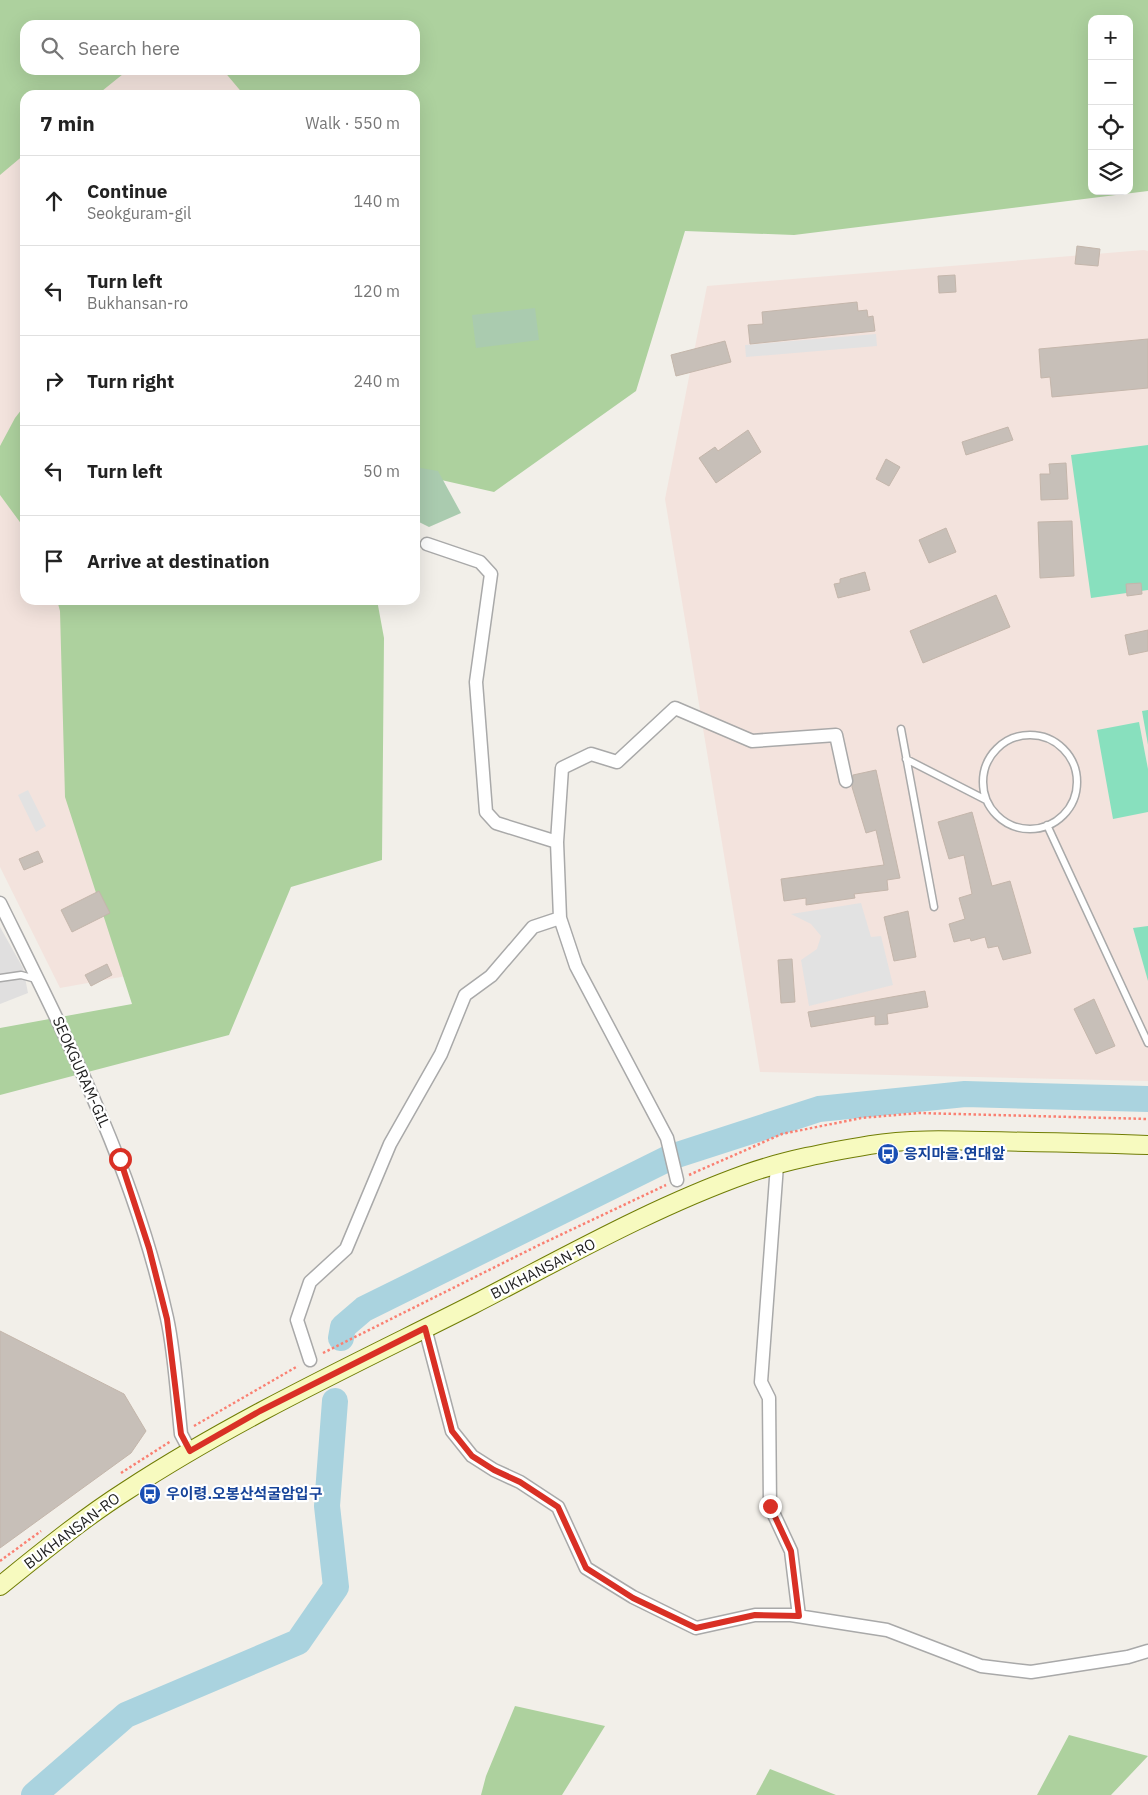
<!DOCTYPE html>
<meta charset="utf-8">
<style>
:root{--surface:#fff;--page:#f6f6f6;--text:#222;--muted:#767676;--line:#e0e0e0}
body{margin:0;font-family:"IBM Plex Sans","Noto Sans KR",sans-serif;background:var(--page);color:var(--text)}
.controls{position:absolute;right:15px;top:15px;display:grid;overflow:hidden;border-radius:10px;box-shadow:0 5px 20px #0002}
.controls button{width:45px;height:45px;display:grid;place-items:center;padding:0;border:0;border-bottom:1px solid var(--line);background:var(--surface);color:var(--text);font:25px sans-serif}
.stop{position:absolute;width:15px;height:15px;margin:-11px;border:4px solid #d93025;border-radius:50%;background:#fff}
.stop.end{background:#d93025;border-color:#fff;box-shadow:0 1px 5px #0008}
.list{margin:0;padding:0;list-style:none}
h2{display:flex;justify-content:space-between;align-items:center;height:65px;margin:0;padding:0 20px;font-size:21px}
h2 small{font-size:16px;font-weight:400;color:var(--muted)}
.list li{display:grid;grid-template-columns:32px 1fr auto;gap:15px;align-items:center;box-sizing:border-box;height:90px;padding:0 20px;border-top:1px solid var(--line)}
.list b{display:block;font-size:19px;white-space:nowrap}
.list p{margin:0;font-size:16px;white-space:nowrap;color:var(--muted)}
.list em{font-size:16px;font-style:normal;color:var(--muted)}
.icon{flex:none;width:28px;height:28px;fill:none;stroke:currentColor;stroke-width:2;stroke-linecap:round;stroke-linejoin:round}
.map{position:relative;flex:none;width:1148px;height:1795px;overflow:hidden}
.search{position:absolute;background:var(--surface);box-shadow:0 5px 20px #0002;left:20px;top:20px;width:400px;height:55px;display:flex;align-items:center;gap:12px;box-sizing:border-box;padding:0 18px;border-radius:15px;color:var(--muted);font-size:19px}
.panel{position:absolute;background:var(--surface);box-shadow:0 5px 20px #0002;left:20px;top:90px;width:400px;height:515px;border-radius:15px}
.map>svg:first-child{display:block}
.residential{fill:#e0dfdf}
.military{fill:#f3e3dd}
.forest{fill:#add19e;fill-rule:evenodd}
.cemetery{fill:#aacbaf}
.pitch{fill:#88e0be}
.parking{fill:#e2e2e2}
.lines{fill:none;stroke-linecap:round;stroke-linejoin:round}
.river{stroke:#aad3df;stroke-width:26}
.building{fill:#c7bfb8;stroke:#c4b6ab}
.lane-casing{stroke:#a9a9a9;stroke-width:9}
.street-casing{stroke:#a9a9a9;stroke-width:15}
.secondary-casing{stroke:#707d05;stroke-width:20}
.path{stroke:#fa8072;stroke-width:2.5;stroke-dasharray:2.5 2.5;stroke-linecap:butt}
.lane{stroke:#fff;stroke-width:6}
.street{stroke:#fff;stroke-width:12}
.secondary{stroke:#f7fabf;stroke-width:18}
.route{stroke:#d93025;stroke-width:6}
.labels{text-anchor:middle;stroke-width:4.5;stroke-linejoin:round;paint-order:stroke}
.street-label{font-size:15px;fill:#222;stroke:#fff}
.transit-label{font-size:15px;font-weight:bold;fill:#164399;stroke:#fff;text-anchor:start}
</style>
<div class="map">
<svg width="1148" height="1795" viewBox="0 0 1148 1795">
<rect width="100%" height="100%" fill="#f2efe9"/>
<path class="residential" d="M0,927L23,968L28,993L0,1004Z"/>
<path class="military" d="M77,70H247L269,95H46Z
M25,112V600H93L143,973L60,988L0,867V133Z
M1144,250L1148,251V1081L760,1072L665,499L707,286Z"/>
<path class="forest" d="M0,0H1148V191L794,235L685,231L636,391L494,492L415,474V95H244L223,70H415V25H25V70H128L97,95H25V154L0,175ZM1092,19H1129V191H1092Z
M25,405V529L0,495V446L15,418Z
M57,600H377L384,638L382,860L291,887L229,1035L0,1095V1028L132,1004L65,797L60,611Z
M515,1706L605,1726L562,1795H481L486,1776Z
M1069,1735L1148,1756L1111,1795H1037Z
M770,1769L836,1795H756Z"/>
<path class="cemetery" d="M535,308L539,340L476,348L472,315Z
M415,467L438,471L461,513L429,527L415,520Z"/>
<path class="pitch" d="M1148,445V590L1091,598L1071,455Z
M1148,710V745L1142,711Z
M1139,722L1148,769V812L1113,819L1097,730Z
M1148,926V981L1133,928Z"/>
<path class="parking" d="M876,334L877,346L746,357L745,345Z
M28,790L46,826L36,832L18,795Z
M861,903L871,937L881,936L893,985L809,1006L801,960L817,949L821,936L811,924L791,914Z"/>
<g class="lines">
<path class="river" d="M341,1338L343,1327L364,1309L671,1157L819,1109L965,1094L1148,1099
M34,1795L126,1715L298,1642L336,1587L327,1506L335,1401"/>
</g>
<path class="building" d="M1077,246L1100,249L1098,266L1075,264Z
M955,275L956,292L939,293L938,276Z
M857,302L858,311L867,310L868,317L873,316L875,331L750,344L748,325L763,324L762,312Z
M1148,339V388L1052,397L1050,377L1041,378L1039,349Z
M725,341L731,362L676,376L671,355Z
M1008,427L1013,440L966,455L962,442Z
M748,430L761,452L716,483L699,458L715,447L718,451Z
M886,459L900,467L889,486L876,479Z
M1066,463L1068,499L1041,500L1040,474H1050L1049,464Z
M1072,521L1074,576L1040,578L1038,522Z
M946,528L956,552L929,563L919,540Z
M865,572L870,590L838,598L834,584L840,583V579Z
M1141,583L1142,594L1127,596L1126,584Z
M996,595L1010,627L923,663L910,631Z
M1148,630V651L1129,655L1125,635Z
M876,770L900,878L887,880L888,890L854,894L855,898L806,905V898L784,901L781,879L884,865L876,830L866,833L852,787L853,775Z
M972,812L992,886L1010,881L1031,953L1003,960L998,946L988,948L985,937L971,941L970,938L954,942L949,924L965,919L959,898L972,894L964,855L949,859L938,822Z
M38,851L43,862L24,870L19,859Z
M99,891L110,913L72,932L61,910Z
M908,911L916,957L894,961L884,917Z
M792,959L795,1002L781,1003L778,960Z
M107,964L112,975L91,986L85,975Z
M925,991L928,1007L887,1014L888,1024L875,1025V1016L811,1027L808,1012Z
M1094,999L1115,1046L1096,1054L1074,1009Z
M0,1331L124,1394L146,1431L131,1453L0,1548Z"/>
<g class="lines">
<g class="lane-casing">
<path id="lane" d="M901,729L934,907
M983 782a47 47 0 1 1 94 0a47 47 0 1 1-94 0Z
M906,759L986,800
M1047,825L1148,1043
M0,978L21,975L36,979"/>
</g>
<g class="street-casing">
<path id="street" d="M427,544L480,562L491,574L476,682L486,812L496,823L557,842L560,918
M557,842L562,768L591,754L617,762L675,708L752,741L836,735L846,781
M0,903C67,1039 134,1168 167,1318C175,1355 177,1396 181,1434L190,1451
M777,1165L761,1382L769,1398L770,1506L791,1551L799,1616
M425,1328L452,1431L472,1456L494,1470L520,1482L558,1507L586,1568L633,1597L696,1628L755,1615H791L887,1630L981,1666L1031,1672L1128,1657L1148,1651
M310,1360L297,1320L310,1282L346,1249L390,1144L441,1054L465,995L491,976L533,927L560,918L576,966L667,1138L677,1180"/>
</g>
<g class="secondary-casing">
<path id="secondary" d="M0,1586C41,1553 82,1519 126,1491C236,1419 355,1364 472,1305C562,1259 651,1208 746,1174C785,1160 829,1152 870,1145C907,1139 946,1140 983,1141C1038,1142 1093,1143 1148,1145"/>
</g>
<path class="path" d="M689,1175L782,1134L861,1118L919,1113L1148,1119
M323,1353L537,1246L666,1185
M194,1426L298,1366
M121,1473L171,1441
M0,1561L41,1531"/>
<use href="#lane" class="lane"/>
<use href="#street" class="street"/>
<use href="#secondary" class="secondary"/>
</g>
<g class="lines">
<path class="route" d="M120,1159L149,1248L167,1319L181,1434L190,1451L260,1411L425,1328L452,1431L472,1456L494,1470L520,1482L558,1507L586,1568L633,1598L696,1628L755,1615L799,1616L791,1551L770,1506"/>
</g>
<defs>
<g id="bus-disc" transform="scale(1.125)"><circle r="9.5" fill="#1a4fb4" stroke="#fff"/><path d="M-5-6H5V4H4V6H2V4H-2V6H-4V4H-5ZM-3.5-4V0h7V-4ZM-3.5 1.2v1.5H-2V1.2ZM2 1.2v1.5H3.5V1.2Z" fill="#fff"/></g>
</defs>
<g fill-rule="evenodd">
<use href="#bus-disc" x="888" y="1154"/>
<use href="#bus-disc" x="150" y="1494"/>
</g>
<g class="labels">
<g class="street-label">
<text transform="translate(81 1072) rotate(66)" y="5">SEOKGURAM-GIL</text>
<text transform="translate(543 1269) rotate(-27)" y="5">BUKHANSAN-RO</text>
<text transform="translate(72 1531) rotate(-37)" y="5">BUKHANSAN-RO</text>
</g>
<g class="transit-label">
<text x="904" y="1159">응지마을.연대앞</text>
<text x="166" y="1499">우이령.오봉산석굴암입구</text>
</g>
</g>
</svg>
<div class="controls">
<button>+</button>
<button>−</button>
<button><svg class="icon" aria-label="locate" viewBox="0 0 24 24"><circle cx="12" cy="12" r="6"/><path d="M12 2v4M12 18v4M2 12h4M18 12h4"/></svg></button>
<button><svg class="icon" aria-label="layers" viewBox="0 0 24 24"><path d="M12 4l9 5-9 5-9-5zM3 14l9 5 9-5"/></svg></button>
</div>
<div class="stop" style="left:120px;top:1159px"></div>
<div class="stop end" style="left:770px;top:1506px"></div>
<div class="search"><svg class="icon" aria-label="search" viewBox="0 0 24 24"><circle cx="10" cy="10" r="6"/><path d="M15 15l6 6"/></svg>Search here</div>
<section class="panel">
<h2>7 min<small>Walk · 550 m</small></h2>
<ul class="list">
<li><svg class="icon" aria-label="ahead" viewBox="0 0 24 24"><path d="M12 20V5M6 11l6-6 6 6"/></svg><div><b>Continue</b><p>Seokguram-gil</p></div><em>140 m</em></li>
<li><svg class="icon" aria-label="left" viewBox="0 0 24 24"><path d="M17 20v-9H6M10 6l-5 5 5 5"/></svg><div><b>Turn left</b><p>Bukhansan-ro</p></div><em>120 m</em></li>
<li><svg class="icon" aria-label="right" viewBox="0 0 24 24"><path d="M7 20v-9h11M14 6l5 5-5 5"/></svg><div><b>Turn right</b></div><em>240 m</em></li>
<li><svg class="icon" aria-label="left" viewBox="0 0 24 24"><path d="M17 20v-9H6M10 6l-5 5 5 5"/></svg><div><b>Turn left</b></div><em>50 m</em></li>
<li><svg class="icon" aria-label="arrive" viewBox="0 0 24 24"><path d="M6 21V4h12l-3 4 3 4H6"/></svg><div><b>Arrive at destination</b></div></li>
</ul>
</section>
</div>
